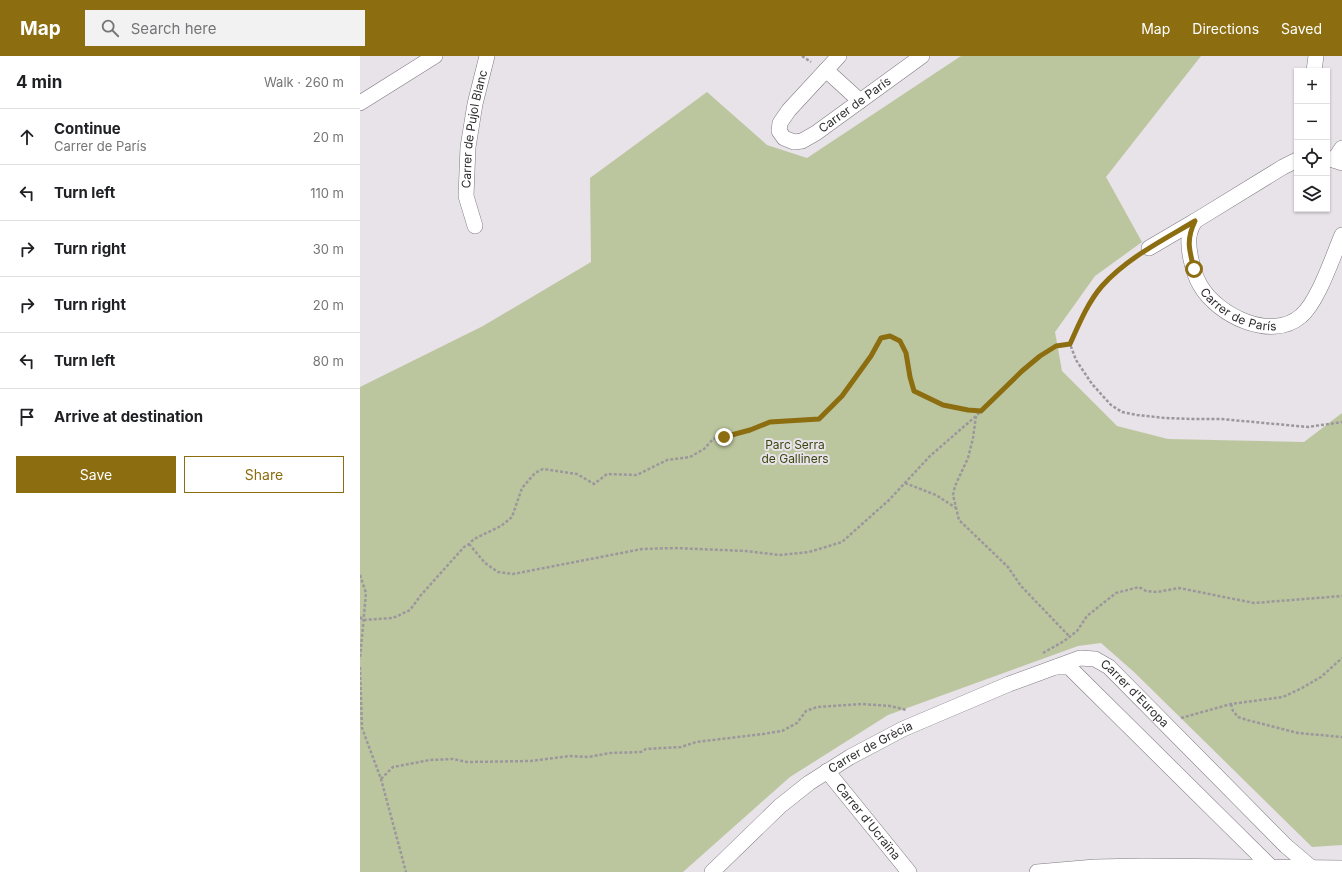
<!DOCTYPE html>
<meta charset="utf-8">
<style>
:root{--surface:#fff;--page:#f2f2f2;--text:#202124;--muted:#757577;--line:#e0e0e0;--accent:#8c6d10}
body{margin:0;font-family:Inter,sans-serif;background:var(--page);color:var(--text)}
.controls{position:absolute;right:12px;top:12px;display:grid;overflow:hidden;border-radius:0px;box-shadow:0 1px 3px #0004}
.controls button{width:36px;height:36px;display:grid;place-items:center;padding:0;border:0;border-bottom:1px solid var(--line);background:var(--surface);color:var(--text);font:20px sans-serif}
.stop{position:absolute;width:12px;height:12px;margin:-9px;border:3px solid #8c6d10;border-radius:50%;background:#fff}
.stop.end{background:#8c6d10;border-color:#fff;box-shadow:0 1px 4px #0008}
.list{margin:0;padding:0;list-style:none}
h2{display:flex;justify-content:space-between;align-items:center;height:52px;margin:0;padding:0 16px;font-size:17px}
h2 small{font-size:13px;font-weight:400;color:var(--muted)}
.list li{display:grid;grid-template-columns:26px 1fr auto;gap:12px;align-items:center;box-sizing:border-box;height:56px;padding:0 16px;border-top:1px solid var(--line)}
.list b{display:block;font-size:15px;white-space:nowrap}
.list p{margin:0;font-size:13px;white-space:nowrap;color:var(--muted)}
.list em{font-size:13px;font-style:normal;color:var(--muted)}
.actions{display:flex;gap:8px;padding:12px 16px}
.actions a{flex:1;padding:9px 0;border:1px solid var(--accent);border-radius:0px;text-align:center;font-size:14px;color:var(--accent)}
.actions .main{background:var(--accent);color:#fff}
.icon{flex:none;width:22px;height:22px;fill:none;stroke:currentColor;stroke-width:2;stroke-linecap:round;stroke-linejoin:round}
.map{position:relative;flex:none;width:982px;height:816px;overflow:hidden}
header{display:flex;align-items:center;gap:24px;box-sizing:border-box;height:56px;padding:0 20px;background:var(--accent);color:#fff}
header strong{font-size:19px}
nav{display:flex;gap:22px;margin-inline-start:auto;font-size:14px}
.search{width:280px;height:36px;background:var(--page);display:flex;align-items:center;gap:10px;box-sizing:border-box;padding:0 14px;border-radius:0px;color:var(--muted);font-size:15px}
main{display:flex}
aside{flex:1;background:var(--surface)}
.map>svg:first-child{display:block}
.green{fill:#bcc69e}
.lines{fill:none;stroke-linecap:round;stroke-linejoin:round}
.minor-casing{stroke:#7f7a80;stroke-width:16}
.path{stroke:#9b979c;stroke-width:2.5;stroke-dasharray:3 2;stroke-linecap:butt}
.minor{stroke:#fff;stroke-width:15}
.route{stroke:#8c6d10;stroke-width:5}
.labels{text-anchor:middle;stroke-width:4;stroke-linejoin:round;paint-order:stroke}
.street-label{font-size:12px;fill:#2f2d2f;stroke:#e8e2e9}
.park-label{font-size:12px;fill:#3b460f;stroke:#e8e2e9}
</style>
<header>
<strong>Map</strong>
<div class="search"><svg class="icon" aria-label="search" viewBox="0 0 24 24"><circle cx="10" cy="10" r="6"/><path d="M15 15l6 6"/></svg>Search here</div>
<nav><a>Map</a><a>Directions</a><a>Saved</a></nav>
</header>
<main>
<aside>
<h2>4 min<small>Walk · 260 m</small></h2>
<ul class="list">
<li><svg class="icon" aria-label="ahead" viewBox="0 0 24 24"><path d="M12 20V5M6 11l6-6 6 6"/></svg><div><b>Continue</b><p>Carrer de París</p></div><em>20 m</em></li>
<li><svg class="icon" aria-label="left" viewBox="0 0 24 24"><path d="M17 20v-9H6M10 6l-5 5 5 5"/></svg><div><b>Turn left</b></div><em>110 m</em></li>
<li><svg class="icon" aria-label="right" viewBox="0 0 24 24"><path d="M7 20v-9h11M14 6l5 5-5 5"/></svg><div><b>Turn right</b></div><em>30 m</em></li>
<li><svg class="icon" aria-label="right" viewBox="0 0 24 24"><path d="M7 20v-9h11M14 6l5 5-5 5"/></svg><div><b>Turn right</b></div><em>20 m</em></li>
<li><svg class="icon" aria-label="left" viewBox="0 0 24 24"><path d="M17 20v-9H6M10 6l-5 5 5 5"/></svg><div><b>Turn left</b></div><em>80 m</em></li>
<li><svg class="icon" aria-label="arrive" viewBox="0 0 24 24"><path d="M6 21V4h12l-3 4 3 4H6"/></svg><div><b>Arrive at destination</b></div></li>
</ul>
<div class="actions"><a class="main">Save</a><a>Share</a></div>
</aside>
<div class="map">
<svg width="982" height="816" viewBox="0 0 982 816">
<rect width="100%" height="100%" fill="#e8e2e9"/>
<path class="green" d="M601,0H841L746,121L782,186L735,220L695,276L702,315L757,370L808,383L944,386L982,357V789L952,791L774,616L741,587L718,590L528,659L430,721L323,816H0V331L123,270L231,206L230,122L347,36L407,89L447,102Z"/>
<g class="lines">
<g class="minor-casing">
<g id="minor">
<path id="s1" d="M479,0L429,54L420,67L419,75L424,82L434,86L442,85L456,77L562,0"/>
<path d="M466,14L500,45"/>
<path d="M954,15L956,0"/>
<path d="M0,47L75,0"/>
<path d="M967,102L982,107"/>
<path id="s2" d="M937,104L923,111L835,165C833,168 831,172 830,176C826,189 833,217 840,229C857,259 911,286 941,260C958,246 973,200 982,179"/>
<path d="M974,104L982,92"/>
<path id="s3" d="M115,170L106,140L108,91L115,48L127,0"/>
<path d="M789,192L835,165"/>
<path d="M696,611H709L912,812"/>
<path id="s4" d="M467,715L549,816"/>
<path id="s5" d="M352,816L420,750L449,727L490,701L543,673L649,628L720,602L735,603L749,611L926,790L952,812"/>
<path d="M677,816L735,811L783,810L982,812"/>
</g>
</g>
<path class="path" d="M442,0L451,6
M777,200C764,209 751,219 741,231C727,248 718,268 710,288L716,304L732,328L751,349L762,356L777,359L805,362L832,363H861L948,371L982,366
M616,360L613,382L608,402L595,430L593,439L599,464L648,511L661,530L709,580
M545,427L576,439L596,452
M109,488L125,507L138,516L153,518L282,493L314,492L386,495L419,499L449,496L482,486L529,444L570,400L616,360L662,315L680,300L696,290L710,288
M0,519L6,537L0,603
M0,561L3,564L33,562L50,554L61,539L104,491L109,488L114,483L141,470L152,461L162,432L175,417L183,413L217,418L234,428L247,418L277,419L307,404L330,401L344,393L353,383L391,375L410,366L459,363L482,340L511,300L521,282L530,280L540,285L546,297L550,321L554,335L583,349L608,354L621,355
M683,597L704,585L717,575L727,560L756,537L779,531L786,535L797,536L819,532L894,547L982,540
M0,611L2,672L21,723L46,816
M871,648L873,655L878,661L887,664L938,677L982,681
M821,662L871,648L923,641L942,632L961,621L982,602
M21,723L33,711L70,704L93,703L107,706L171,705L210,700L228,701L250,697L281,696L286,693L321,691L336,686L403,678L422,675L437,667L446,655L457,651L502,648L530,650L547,654"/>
<use href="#minor" class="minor"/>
</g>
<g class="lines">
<path class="route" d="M364,381L390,374L410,366L459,363L482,340L511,300L521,282L530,280L540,285L546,297L550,321L554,335L583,349L608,354L621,355L662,315L680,300L696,290L710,288C719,268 728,246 742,230C767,202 803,184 835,165C826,184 829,193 834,213"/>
</g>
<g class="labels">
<g class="street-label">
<text dy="4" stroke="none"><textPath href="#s1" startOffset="189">Carrer de París</textPath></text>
<text dy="4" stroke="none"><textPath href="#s3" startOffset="99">Carrer de Pujol Blanc</textPath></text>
<text dy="4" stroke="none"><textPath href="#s2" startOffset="234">Carrer de París</textPath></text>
<text dy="4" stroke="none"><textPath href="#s5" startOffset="499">Carrer d'Europa</textPath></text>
<text dy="4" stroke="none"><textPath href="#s5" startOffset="203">Carrer de Grècia</textPath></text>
<text dy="4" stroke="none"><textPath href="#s4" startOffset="65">Carrer d'Ucraïna</textPath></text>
</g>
<g class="park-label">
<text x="435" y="393">Parc Serra<tspan x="435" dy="14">de Galliners</tspan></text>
</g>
</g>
</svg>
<div class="controls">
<button>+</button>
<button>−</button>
<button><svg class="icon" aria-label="locate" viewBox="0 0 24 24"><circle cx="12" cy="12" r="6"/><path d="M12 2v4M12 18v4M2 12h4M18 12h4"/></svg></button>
<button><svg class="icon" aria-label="layers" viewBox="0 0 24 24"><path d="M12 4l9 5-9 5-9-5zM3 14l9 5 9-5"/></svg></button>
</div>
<div class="stop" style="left:834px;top:213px"></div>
<div class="stop end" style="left:364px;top:381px"></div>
</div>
</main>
